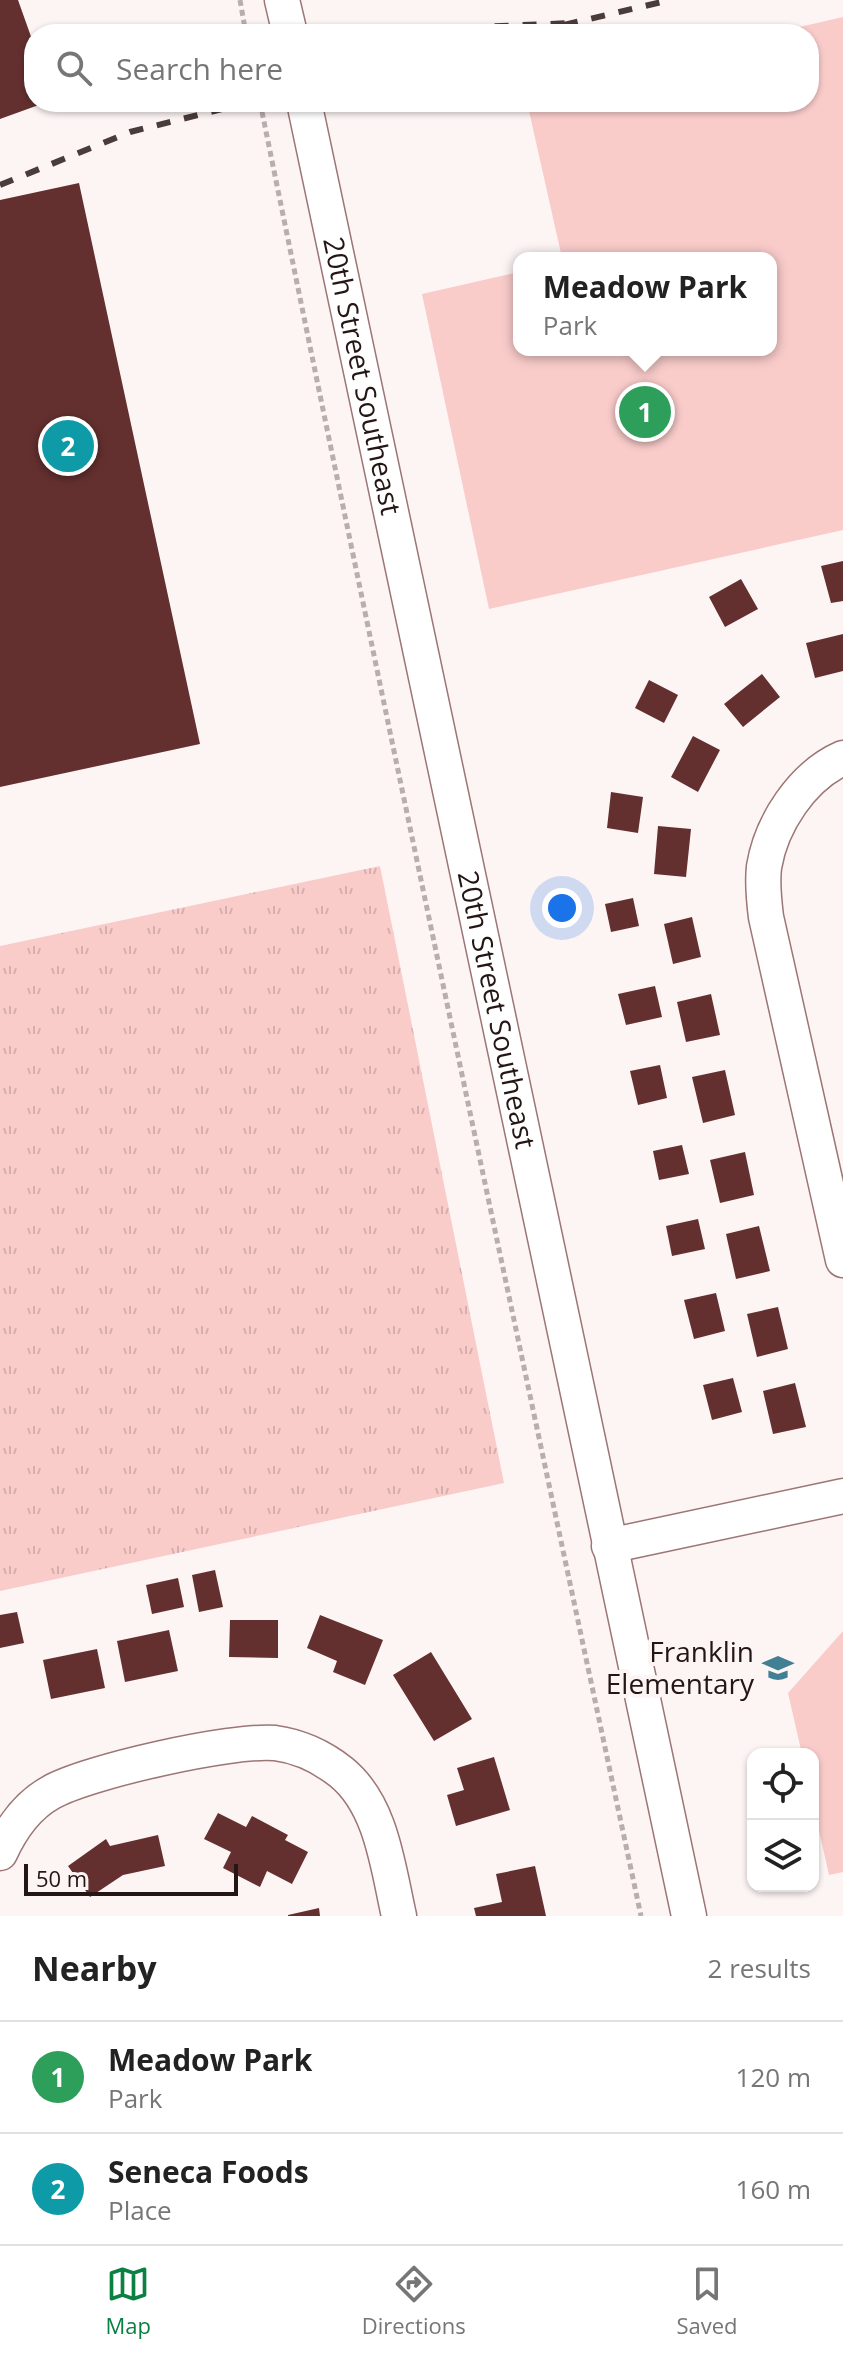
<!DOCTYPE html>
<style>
:root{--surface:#fff;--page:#f6f6f6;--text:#222;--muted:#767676;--line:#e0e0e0;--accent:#0b8043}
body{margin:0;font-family:"Open Sans",sans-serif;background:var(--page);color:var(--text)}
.controls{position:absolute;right:24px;bottom:24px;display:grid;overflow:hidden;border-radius:16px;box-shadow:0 2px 6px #0004}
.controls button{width:72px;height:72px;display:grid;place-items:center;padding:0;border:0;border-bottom:2px solid var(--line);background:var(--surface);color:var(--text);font:40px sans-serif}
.scale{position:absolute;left:24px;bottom:20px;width:214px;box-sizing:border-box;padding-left:8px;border:4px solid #241615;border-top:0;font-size:22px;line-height:28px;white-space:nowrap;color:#241615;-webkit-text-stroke:6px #fdf4f4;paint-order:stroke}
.you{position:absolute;left:562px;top:908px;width:28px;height:28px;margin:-20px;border:6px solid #fff;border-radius:50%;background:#1a73e8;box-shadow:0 0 0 12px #1a73e833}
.badge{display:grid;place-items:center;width:52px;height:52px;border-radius:50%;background:var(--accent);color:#fff;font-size:26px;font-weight:700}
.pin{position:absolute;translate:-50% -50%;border:4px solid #fff;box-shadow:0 2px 8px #0006}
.popup{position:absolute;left:513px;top:252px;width:264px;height:104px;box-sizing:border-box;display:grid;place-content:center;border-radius:16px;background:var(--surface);filter:drop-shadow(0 2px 6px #0005);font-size:26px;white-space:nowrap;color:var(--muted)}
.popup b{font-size:30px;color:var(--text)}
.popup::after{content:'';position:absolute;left:50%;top:100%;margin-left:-16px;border:16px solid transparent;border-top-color:var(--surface)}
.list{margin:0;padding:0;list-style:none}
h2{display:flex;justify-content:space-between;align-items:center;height:104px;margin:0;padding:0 32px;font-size:34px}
h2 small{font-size:26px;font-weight:400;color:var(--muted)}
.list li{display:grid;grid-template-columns:52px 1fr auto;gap:24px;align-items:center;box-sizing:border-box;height:112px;padding:0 32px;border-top:2px solid var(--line)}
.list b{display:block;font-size:30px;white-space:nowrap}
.list p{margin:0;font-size:26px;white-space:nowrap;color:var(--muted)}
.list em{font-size:26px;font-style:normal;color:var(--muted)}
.icon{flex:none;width:44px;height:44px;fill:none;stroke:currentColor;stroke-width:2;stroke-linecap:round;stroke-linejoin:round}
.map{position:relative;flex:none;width:843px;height:1916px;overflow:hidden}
.search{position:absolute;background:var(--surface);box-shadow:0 2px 6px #0004;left:24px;right:24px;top:24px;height:88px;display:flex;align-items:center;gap:20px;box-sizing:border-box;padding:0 28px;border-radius:32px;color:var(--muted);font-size:30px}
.sheet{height:328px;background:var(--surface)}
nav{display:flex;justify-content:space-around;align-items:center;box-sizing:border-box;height:112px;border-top:2px solid var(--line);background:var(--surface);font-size:22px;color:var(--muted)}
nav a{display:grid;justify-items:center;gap:4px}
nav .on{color:var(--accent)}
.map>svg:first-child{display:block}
.grass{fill:url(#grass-tufts)}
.park{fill:#f9ccca}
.building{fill:#63302f}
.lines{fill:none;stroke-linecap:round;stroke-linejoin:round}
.minor-casing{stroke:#9b7674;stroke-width:37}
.path{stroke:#b9aeae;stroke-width:5;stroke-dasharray:6 4;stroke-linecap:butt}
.minor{stroke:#fff;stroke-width:34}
.rail{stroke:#493c3b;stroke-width:6;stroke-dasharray:14 14;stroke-linecap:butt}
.labels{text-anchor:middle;stroke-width:8;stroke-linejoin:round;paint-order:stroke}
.street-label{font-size:28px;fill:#241615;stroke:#fdf4f4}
.poi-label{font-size:28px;fill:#241615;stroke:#fdf4f4;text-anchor:end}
</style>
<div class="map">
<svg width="843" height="1916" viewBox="0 0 843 1916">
<defs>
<pattern id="grass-tufts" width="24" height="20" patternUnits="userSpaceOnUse" patternTransform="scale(2)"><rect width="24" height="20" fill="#f9ccca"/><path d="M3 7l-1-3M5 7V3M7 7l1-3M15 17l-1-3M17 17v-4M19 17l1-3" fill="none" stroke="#d5aead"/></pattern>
</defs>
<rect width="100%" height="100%" fill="#fdf4f4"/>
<path class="grass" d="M380,866L504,1483L0,1591V946Z"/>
<path class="park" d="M843,17V530L489,609L422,294L519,272V350H771V258H562L527,102H809V34H769Z
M843,1631V1872L829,1875L813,1804V1754H802L788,1693Z"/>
<path class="building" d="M0,0H18L34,45V102H47L0,119Z
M79,183L200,744L0,787V200Z
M843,561V601L831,603L821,566Z
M741,579L758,609L725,627L709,597Z
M843,634V671L815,678L806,643Z
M762,674L780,697L743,727L724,704Z
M649,680L678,695L664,723L635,708Z
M693,736L720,750L698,792L671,777Z
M611,792L643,797L638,833L607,828Z
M658,826L691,829L686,877L654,874Z
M633,898L639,926L611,932L605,904Z
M692,917L701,957L673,964L664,924Z
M655,986L662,1017L626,1025L618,994Z
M711,994L720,1035L686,1042L677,1002Z
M660,1065L667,1098L638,1105L630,1071Z
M725,1070L735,1115L703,1123L692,1077Z
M682,1145L689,1174L659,1180L653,1151Z
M745,1152L754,1195L720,1203L710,1160Z
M698,1219L705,1249L672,1256L666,1226Z
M759,1226L770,1271L736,1279L726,1234Z
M716,1293L725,1331L694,1339L684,1300Z
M778,1307L788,1349L757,1357L747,1314Z
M733,1378L742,1412L712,1420L703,1385Z
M795,1383L806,1427L773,1434L763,1391Z
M215,1570L223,1607L199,1612L192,1575Z
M178,1578L184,1607L152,1614L146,1585Z
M17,1612L24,1643L0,1648V1615Z
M320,1615L383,1640L365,1685L333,1672L337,1661L307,1648Z
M230,1620H278V1658L229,1657Z
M169,1630L178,1671L125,1682L117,1641Z
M97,1649L105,1688L51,1699L43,1660Z
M431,1652L472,1719L434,1741L393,1675Z
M494,1757L510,1810L456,1826L447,1795L464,1790L457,1768Z
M218,1813L246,1827L252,1816L288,1835L285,1840L308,1852L292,1884L267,1871L260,1887L223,1868L231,1852L204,1839Z
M158,1835L165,1866L123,1875L90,1897L68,1866L106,1839L110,1846Z
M535,1866L546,1916H476L474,1908L502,1902L496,1874Z
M319,1908L320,1916H288V1915Z"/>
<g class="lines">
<g class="minor-casing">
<g id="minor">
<path d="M282,0L290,34"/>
<path id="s1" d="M304,102L689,1916"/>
<path d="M843,758C802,776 771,824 764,867C762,884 764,901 766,917L843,1260"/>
<path d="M609,1546L843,1496"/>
<path d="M0,1853C11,1829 27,1806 50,1793C85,1772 233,1739 275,1743C298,1746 322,1757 341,1772C382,1805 388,1868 399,1916"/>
</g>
</g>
<path class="path" d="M240,0L246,34
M260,102C383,707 512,1312 641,1916"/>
<use href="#minor" class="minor"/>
<path class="rail" d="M564,25L670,0
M411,34L478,27L573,23
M0,185L130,132L250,102"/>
</g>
<defs>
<g id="school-bare" transform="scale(2.4)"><path d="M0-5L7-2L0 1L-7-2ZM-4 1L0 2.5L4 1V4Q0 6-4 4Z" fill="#407f94" stroke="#fdf4f4" stroke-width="2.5" paint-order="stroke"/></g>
</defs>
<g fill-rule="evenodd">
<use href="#school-bare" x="778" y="1668"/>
</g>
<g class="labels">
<g class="street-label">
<text dy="10" stroke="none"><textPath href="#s1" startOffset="280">20th Street Southeast</textPath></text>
<text dy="10" stroke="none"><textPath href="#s1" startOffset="928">20th Street Southeast</textPath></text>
</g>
<g class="poi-label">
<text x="754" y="1662">Franklin<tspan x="754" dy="32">Elementary</tspan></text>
</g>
</g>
</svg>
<div class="controls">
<button><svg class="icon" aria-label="locate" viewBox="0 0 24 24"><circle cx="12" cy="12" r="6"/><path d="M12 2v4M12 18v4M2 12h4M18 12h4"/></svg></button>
<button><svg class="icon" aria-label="layers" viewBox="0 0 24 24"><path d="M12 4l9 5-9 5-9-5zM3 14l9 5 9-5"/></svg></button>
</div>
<div class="scale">50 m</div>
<div class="you"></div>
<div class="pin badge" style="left:645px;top:412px;background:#2e9e5b">1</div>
<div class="popup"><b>Meadow Park</b>Park</div>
<div class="pin badge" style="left:68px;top:446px;background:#0f9aa8">2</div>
<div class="search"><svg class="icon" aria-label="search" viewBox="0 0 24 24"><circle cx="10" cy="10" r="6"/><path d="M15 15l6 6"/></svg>Search here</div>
</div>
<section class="sheet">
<h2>Nearby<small>2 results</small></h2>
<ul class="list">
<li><span class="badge" style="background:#2e9e5b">1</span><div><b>Meadow Park</b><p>Park</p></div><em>120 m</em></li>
<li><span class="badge" style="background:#0f9aa8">2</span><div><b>Seneca Foods</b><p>Place</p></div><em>160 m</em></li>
</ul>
</section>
<nav>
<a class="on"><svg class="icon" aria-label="map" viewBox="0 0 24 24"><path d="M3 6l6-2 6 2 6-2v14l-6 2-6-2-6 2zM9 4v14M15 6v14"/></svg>Map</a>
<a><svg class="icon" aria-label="directions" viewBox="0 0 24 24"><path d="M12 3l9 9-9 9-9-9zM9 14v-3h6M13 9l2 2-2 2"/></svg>Directions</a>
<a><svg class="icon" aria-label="saved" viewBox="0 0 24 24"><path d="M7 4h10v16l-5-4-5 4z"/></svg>Saved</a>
</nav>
